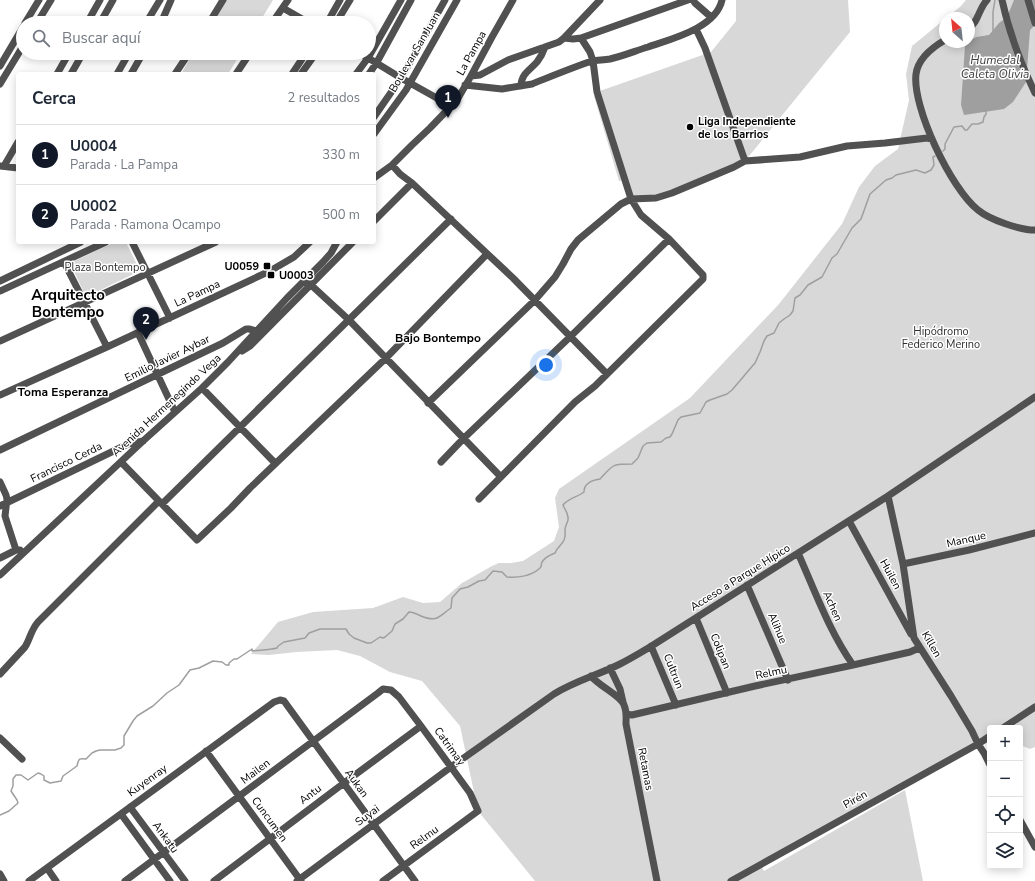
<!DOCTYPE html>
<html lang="es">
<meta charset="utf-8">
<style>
:root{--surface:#fff;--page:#f2f2f3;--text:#1f2937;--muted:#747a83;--line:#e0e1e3;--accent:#111827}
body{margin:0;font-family:"Nunito Sans",sans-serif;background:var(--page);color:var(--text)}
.controls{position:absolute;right:12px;bottom:12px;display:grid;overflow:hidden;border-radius:4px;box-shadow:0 2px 10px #0003}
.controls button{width:36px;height:36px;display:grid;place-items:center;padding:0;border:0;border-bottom:1px solid var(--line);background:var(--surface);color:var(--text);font:20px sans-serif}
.compass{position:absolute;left:939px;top:12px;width:36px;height:36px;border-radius:50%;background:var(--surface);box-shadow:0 2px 10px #0003;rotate:333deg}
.you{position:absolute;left:546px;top:365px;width:14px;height:14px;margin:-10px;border:3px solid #fff;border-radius:50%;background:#1a73e8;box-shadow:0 0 0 6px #1a73e833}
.badge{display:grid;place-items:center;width:26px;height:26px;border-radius:50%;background:var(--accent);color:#fff;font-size:13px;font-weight:700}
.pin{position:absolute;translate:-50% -33px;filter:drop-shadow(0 1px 2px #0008)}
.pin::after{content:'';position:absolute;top:21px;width:14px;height:12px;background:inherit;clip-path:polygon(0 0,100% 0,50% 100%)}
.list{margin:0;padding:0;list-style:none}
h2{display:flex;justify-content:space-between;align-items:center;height:52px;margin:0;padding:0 16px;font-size:17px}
h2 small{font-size:13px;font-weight:400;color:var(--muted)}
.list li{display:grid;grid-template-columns:26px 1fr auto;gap:12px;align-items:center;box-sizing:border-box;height:60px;padding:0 16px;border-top:1px solid var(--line)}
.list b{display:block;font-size:15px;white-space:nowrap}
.list p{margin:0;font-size:13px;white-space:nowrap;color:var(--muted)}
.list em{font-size:13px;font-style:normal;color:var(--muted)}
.icon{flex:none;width:22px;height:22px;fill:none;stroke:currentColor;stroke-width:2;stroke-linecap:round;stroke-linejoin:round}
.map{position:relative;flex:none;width:1035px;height:881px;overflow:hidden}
.search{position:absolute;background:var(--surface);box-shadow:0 2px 10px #0003;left:16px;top:16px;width:360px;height:44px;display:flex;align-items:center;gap:10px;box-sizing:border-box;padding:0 14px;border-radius:22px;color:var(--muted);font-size:15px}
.panel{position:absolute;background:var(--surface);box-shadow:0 2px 10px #0003;left:16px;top:72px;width:360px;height:172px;border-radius:4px}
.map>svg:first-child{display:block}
.green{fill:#d8d8d8}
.water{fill:#9f9f9f}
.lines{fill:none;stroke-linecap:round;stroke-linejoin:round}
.stream{stroke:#9f9f9f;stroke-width:1.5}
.minor{stroke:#515151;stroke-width:7}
.poi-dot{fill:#000;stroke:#fff;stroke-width:1.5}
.labels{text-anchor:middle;stroke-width:3;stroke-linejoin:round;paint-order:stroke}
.street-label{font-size:11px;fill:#000;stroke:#fff}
.poi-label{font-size:11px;font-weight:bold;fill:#000;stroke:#fff;text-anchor:start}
.park-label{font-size:11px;fill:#2f2f2f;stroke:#fff}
.water-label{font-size:12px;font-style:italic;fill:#404040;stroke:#fff}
.neighbourhood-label{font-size:12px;font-weight:bold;fill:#000;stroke:#fff}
.district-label{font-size:15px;font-weight:bold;fill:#000;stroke:#fff}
</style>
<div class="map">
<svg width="1035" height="881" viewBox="0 0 1035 881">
<rect width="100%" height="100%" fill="#fff"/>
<path class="green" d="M226,0H273L259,23H212Z
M736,0H848L850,32L745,161L672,193L631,199L624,180L619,181L594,96L597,95V92L711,52L736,21Z
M966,0H1035V747L1030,749L1020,745V728H990V743L978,744L760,864L764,871L905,790L923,881H535L478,811L460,726L422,681L390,672L360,656L337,650L296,652L269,655L251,654L278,622L313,612L373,608L403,597L423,603L440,602L462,583L492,566L499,563H511L523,561L554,541L559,527L555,498L559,489L690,398L779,304L842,224L859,187L875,166L898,149L909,100L906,74L912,46L945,19V42H969V18H946L960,7Z
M193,53H241L228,74H181Z
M115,242H126L140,271L86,297L70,263Z"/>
<path class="water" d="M1014,0H1035V25L1030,30L1026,82L1013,102L1004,109L964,115L961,105L965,46C974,36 976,37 989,35L999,23L1007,17Z"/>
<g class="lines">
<path class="stream" d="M993,32V12L995,0
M943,151L945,149V144L954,127L962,126L965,130H967L972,124H978L983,122L984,117L986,114V111
M0,815L9,811L18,803L17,800L11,791L13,786V779L16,775H21L28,780L38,773L41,774L44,776V780L50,783L61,781L63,776L77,766C79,759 78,758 86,759L92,753L96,751L100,750H115L121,748L124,745V736L133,721L137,716L153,706L167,693L179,685L190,670L199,668L213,661L222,662L226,665H229V663L234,659H237L252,649V651C260,650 269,650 277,648L278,646L284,642L305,638L309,633L320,629H346L349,634L354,638L367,643H371L380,637L383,638L385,637L392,631L395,624L403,619L409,612C413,612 417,614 421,616C438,623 439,616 451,608L452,598L460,589L468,587L479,581L485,580L493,571L502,572L507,577C518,578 532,576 540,568C543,564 540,567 542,562C545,557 550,555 555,553C557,547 562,545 564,540C566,536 565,533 565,530C565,526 567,524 568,520C569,514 565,510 563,505C568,498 578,497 584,492C584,483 593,480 600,479C614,464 612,464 632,464L638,458L643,446L647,443L661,442L666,438L670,437L672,434L678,420L681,417L700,413L706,402L710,400L727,394L732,390L755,363L760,352L764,341L767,336L774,333L779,323L784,319L790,315L793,311L795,298L800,295L808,285L822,277L832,258L837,254L852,228L861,219L870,194L886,180L892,178L896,175L916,170L925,173L931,170L934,165L933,157L935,156"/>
<path class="minor" d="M693,0L695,3L711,17
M1002,0C1009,32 1021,64 1035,93
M1028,0L1035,23
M283,8L309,23
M25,23L39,0
M37,23L51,0
M87,23L100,0
M100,23L113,0
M146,23L160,0
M161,23L171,0
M209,23L223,0
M272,23L288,0
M327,23L340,0
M336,23L350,0
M969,28C978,23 979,8 987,0
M696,29L705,48L745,161
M564,38L573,39L581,38L688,0
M945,40C933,47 918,59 916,74C912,107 951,189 978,210C990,220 1020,230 1035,230
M360,53L401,78L451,106
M0,66L23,27
M57,74L69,53
M71,74L83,53
M117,74L129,53
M131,74L143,53
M175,74L189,53
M236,74L250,53
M292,74L306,53
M301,74L316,53
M356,74L368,58L401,0
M369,74L377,62L411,0
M471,76L480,75L508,60L559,42L564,38L600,0
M0,84L23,46
M465,85L502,89L532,84C552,76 571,68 592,61C597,60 604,60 610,59C623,56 635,51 648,47C671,39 716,28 722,0
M521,86C521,74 530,70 537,62C541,57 543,53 545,47
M374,117L401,78L445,0
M374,134L406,90L457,0
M392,165L400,174L412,183L513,278L607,374
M0,166L18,168
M4,166L18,142
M374,178L392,165L412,145L430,128L457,100L471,76L492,37L513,0
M374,221L412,183
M132,242L170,318
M64,262L107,347
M0,281L81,242
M305,281L310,284L349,320L501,477
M0,291L106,242
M138,333L175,412
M0,341L216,242
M242,351L250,346L353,242
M202,388L275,463
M0,395L107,347L270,271L294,257L310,242
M428,403L535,300L555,277L563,264L571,249L578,240L621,204L631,199L656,198L672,193L734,167L745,161L800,157L847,146L885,143L927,138L932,139
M0,450L223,343L246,329H249L257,331
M121,462L197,540L231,508L250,488L386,358L487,254
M441,462L464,438L571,336L669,239
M0,482L6,495L7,499L5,516L16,550
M888,496L903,564L914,638L951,696L972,731L978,744L984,753L990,765
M479,499L575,402L595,386L703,279V275L669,239L641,215L631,199L597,92L593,61L590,52L581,38
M162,504L451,219
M0,506L128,444L143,441
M849,521L911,634
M798,553C815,591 829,631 853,665
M0,558L16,550H20
M903,564L969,550L1035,533
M0,575L143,441L202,388L228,362L287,298L323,262L331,253L337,242
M747,585L788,680
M696,618L727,693
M651,646L676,705
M610,668L620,689L623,702
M0,674L25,647C30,639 31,630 38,622L159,501
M591,676C599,686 621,696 624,705C627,712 626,718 626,724L657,881
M626,714L632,715L755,686L853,665L910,652L919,648
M1003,728L1035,707
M0,738L22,759
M206,751L301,881
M130,807L185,881
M121,814L170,881
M1020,820L1035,847
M47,868L56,881
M0,874L4,881
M29,881L274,702L280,700L284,701L415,881
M125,881L378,693L383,689L391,690L399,697L421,726L470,793L478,811L383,881
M214,881L344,783L421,726
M297,881L451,767L554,694C575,681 598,675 620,664C630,659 640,653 650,647L888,496L1035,397
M731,881L978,744L990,736"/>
</g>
<g class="poi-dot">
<circle cx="690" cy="127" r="4"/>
<rect x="263" y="262" width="8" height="8" rx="2"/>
<rect x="267" y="271" width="8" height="8" rx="2"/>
</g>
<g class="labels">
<g class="street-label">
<text transform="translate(414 52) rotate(-60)" y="4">Boulevar San Juan</text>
<text transform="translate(471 53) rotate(-61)" y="4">La Pampa</text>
<text transform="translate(197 293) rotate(-25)" y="4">La Pampa</text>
<text transform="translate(167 358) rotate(-26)" y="4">Emilio Javier Aybar</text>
<text transform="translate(166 405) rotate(-43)" y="4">Avenida Hermenegindo Vega</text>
<text transform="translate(66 462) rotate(-26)" y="4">Francisco Cerda</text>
<text transform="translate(966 539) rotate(-13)" y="4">Manque</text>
<text transform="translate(891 574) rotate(61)" y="4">Huilen</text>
<text transform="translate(740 577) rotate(-32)" y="4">Acceso a Parque Hípico</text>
<text transform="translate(833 606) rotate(66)" y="4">Achen</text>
<text transform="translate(778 628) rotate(67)" y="4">Alihue</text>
<text transform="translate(932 644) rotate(60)" y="4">Killen</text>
<text transform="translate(721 651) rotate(68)" y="4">Colipan</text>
<text transform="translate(674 671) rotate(68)" y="4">Cultrun</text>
<text transform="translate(771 672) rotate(-12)" y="4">Relmu</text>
<text transform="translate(450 746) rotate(54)" y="4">Catrimay</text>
<text transform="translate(646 769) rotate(79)" y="4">Retamas</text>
<text transform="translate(255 771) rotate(-37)" y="4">Mailen</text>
<text transform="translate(147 780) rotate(-36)" y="4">Kuyenray</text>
<text transform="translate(357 783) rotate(54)" y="4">Aukan</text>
<text transform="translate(310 794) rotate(-37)" y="4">Antu</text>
<text transform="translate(855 799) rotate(-29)" y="4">Pirén</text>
<text transform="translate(367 815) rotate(-36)" y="4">Suyai</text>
<text transform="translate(270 819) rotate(54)" y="4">Cuncumen</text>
<text transform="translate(166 837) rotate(54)" y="4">Ankatu</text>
<text transform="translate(424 837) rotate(-36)" y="4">Relmu</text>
</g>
<g class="poi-label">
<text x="698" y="125">Liga Independiente<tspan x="698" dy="13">de los Barrios</tspan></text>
<text x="259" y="270" text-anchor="end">U0059</text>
<text x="279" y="279">U0003</text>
</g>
<g class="park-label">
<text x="105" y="271">Plaza Bontempo</text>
<text x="941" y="335">Hipódromo<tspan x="941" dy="13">Federico Merino</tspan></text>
</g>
<g class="water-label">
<text x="995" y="64">Humedal<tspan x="995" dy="14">Caleta Olivia</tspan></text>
</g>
<g class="neighbourhood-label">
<text x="438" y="342">Bajo Bontempo</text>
<text x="63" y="396">Toma Esperanza</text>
</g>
<g class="district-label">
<text x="68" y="300">Arquitecto<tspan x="68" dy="17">Bontempo</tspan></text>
</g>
</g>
</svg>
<div class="controls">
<button>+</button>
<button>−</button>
<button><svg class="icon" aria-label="locate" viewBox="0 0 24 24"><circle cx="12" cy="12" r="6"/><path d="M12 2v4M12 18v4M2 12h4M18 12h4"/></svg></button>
<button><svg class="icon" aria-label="layers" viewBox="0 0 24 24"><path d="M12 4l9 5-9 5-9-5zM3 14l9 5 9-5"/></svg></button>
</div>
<svg class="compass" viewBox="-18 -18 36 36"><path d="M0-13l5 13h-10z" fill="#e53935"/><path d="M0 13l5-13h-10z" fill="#747a83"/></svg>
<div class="you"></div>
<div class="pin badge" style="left:448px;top:118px">1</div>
<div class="pin badge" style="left:146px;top:340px">2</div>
<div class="search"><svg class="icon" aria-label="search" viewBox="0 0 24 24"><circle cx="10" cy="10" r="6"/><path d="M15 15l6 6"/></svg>Buscar aquí</div>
<section class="panel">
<h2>Cerca<small>2 resultados</small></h2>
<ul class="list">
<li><span class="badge">1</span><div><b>U0004</b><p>Parada · La Pampa</p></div><em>330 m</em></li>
<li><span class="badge">2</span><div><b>U0002</b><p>Parada · Ramona Ocampo</p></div><em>500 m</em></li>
</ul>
</section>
</div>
